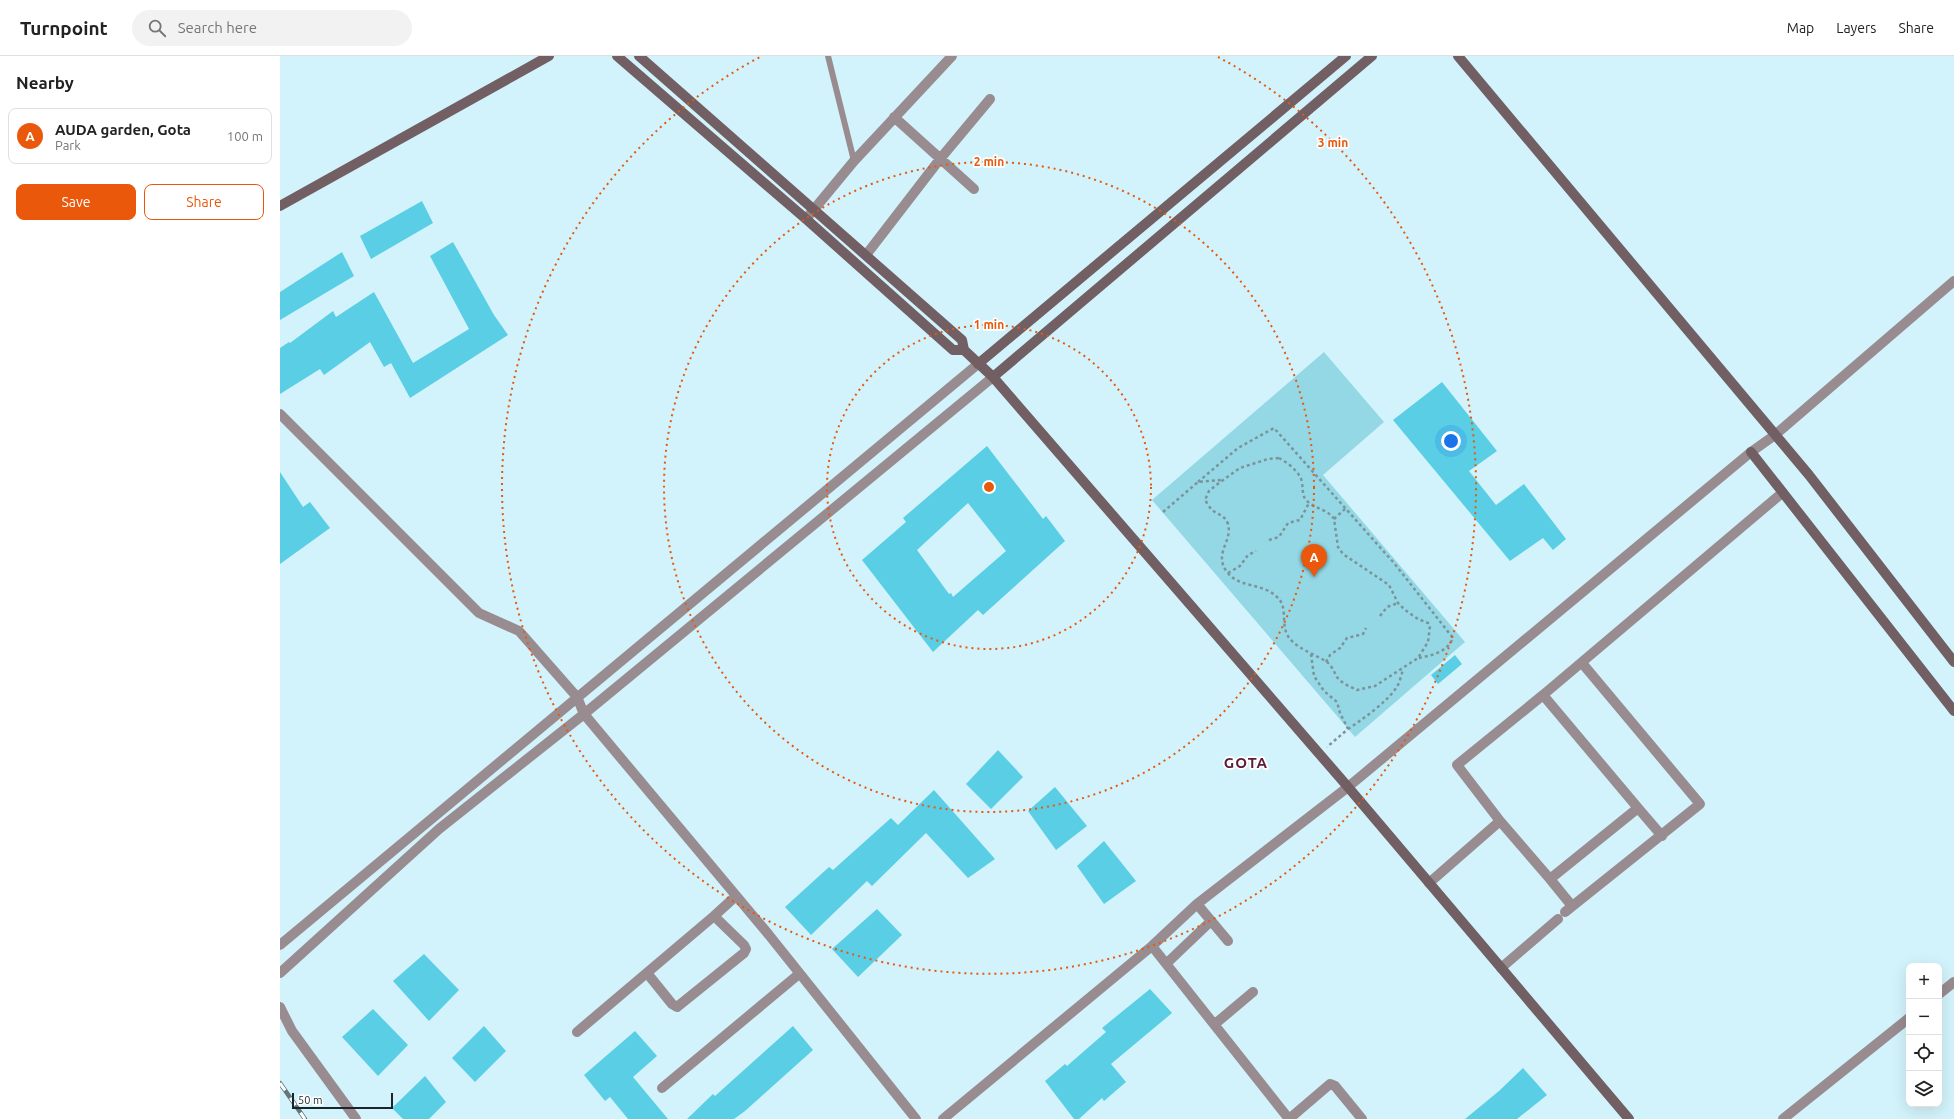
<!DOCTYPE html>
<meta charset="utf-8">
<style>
:root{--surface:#fff;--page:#f2f2f2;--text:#222;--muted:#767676;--line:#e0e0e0;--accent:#ea580c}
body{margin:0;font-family:Ubuntu,sans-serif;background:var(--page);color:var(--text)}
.controls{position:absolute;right:12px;bottom:12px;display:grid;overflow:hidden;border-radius:8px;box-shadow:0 4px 16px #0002}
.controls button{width:36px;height:36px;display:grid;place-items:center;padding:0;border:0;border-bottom:1px solid var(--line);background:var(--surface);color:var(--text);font:20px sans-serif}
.scale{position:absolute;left:12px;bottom:10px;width:101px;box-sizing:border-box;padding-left:4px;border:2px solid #192528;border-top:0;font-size:11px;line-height:14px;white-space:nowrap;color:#192528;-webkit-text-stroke:3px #fff;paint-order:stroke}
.you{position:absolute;left:1171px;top:385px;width:14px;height:14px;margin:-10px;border:3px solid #fff;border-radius:50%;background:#1a73e8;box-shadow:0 0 0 6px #1a73e833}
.badge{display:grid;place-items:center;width:26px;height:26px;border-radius:50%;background:var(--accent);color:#fff;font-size:13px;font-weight:700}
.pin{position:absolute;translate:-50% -33px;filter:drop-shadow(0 1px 2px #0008)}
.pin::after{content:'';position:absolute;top:21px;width:14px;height:12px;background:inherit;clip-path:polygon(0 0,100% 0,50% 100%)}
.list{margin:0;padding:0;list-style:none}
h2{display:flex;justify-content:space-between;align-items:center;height:52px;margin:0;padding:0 16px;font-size:17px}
h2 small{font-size:13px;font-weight:400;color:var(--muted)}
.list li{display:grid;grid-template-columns:26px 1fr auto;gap:12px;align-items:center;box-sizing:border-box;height:56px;margin:0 8px 8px;padding:0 8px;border:1px solid var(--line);border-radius:8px}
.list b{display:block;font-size:15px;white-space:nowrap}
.list p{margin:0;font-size:13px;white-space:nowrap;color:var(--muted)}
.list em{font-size:13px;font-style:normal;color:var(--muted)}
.actions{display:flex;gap:8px;padding:12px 16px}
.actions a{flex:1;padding:9px 0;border:1px solid var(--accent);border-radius:8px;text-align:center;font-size:14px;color:var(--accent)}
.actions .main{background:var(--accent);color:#fff}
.icon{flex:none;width:22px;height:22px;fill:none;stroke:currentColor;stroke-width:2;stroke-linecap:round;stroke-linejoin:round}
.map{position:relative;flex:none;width:1674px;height:1063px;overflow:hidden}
header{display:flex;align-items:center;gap:24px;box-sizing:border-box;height:56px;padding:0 20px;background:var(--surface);border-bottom:1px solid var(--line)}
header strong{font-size:19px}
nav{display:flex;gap:22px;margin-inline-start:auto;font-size:14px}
.search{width:280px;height:36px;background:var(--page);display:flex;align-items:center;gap:10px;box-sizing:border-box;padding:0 14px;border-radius:22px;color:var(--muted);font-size:15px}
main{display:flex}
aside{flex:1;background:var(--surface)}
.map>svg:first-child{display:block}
.green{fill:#94d8e6}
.building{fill:#59cee5;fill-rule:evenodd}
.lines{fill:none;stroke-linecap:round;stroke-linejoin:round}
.path{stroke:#7c9399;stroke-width:2.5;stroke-dasharray:3 3;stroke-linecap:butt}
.lane{stroke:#998c90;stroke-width:6}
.street{stroke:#998c90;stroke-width:10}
.secondary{stroke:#715f64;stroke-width:10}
.rail-casing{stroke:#62767b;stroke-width:4.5}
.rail{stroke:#fff;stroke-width:3;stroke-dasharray:9;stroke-linecap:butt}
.ring{fill:none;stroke:#e8590c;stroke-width:2;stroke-dasharray:2 4}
.labels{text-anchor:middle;stroke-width:3.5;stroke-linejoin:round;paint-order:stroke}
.district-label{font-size:15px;font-weight:bold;letter-spacing:1px;fill:#5d1b36;stroke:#fff}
.centre{fill:#e8590c;stroke:#fff;stroke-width:2}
.ring-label{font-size:12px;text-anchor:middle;font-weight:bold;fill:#e8590c;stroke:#fff;stroke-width:3.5;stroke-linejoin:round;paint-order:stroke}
</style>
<header>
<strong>Turnpoint</strong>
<div class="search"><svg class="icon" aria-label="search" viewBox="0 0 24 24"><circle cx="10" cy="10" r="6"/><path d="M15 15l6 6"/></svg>Search here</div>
<nav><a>Map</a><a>Layers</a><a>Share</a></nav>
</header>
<main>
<aside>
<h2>Nearby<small></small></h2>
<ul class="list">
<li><span class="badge">A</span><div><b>AUDA garden, Gota</b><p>Park</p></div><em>100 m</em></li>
</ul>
<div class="actions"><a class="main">Save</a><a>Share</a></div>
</aside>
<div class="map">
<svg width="1674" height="1063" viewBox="0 0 1674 1063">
<rect width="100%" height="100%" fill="#d2f3fb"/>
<path class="green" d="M1044,296L1104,366L1043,419L1185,586L1075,681L872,444Z"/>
<path class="building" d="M142,145L153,167L91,203L80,180Z
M173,186L214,259L228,279L130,342L111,307L104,311L90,286L44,319L40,313L0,338V292L9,286L10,287L53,255L56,261L94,236L133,307L189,273L150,200Z
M62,196L74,220L0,264V236Z
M1162,326L1217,395L1189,415L1216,449L1244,428L1286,483L1273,494L1263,482L1230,505L1113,364Z
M707,390L763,463L766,460L785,485L703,559L698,554L653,596L582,504L626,466L623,462ZM688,447L726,495L673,541L671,537L669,538L637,494Z
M0,416L23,451L30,446L50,472L0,508Z
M1175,599L1182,608L1158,628L1151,619Z
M718,694L743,721L711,753L686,728Z
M775,731L807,770L776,794L748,755Z
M654,734L715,803L688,822L646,777L592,830L587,825L531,879L505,851L549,811L553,814L611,762L618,769Z
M824,785L856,825L824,848L797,810Z
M597,853L622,879L578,921L552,893Z
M144,898L179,934L149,965L113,925Z
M870,933L892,957L831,1008L846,1026L824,1045L822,1042L799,1063H794L765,1025L785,1008L787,1010L826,976L822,972Z
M93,953L128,989L98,1020L62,981Z
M204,970L226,995L195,1026L172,1002Z
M513,970L533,994L465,1055L454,1063H407L433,1038L435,1040Z
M355,975L377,1000L353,1021L388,1063H348L330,1041L325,1045L304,1019Z
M1243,1012L1267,1039L1237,1063H1185L1219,1035Z
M145,1020L166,1046L149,1063H123L112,1052Z"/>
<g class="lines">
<path class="path" d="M999,402C1008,407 1020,416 1022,426C1023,433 1022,439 1026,444C1034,453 1048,453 1054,463L1058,491L1063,498L1109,529L1118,547L1125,554L1138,563L1148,567L1150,570L1148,586L1138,602L1095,630L1077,634C1071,631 1061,627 1057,621C1054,616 1052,610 1047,606C1035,598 1011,591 1006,576C1002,565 1007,551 998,542C983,526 960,533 947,516C933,497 953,486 948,468C945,459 938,459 932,454C930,452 927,447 925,444L929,435L935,430L960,412L988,403Z
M918,426L958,392L994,372L1114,507L1173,582C1167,596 1153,599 1139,602
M883,456L918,426L941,424
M1054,463L1066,452
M989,484L999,481L1008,467L1020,464L1029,447
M948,517L960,510L968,499L976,495
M1100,560L1107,551L1118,547
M1031,598L1034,620L1044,635L1057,646L1060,657L1068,673L1047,691
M1046,606L1050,599L1060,592L1067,582L1083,578L1086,572
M1068,673C1082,664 1108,645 1116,632C1120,627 1121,619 1123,614"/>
<path class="lane" d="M548,0L574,105"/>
<path class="street" d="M614,61L694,133
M526,163L574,105L672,0
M586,199L660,103L710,43
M0,358L199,557L239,575L297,641L304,658L489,879L636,1063
M1263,639L1502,437
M1358,752L1382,780
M1270,823L1292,850
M1149,827L1220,765L1177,709L1263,639L1358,752L1270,823L1220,765
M917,848L948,885
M1285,856L1420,748L1302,607
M0,889L698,308
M872,890L1009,1063
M887,907L931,865
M1221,912L1278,863
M0,917L159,773L304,658L713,321
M367,917L392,948L397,951L464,897L466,893L464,889L434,860
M1659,938L1674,926
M0,951L12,975L76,1063
M935,968L973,936
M297,976L434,860L456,840
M382,1032L519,918
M663,1063L872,890L917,848L1068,731L1471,396L1495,379L1674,225
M1009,1063L1050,1028L1055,1030L1082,1063
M1503,1063L1629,962"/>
<path class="secondary" d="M337,0L526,163L673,294H684
M359,0L682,284L684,294L713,321L1068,731L1349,1063
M1178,0L1529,419L1674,606
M0,150L269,0
M698,308L1066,0
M713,321L1092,0
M1471,396L1674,655"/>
<g class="rail-casing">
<path id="rail" d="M0,1027L25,1063"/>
</g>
<use href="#rail" class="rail"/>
</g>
<g class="ring">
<circle cx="709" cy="431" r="162"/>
<circle cx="709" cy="431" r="325"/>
<path d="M938 1A487 487 0 1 1 480 1"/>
</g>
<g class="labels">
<g class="district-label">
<text x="966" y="712">GOTA</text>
</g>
</g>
<circle cx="709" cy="431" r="6" class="centre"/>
<g class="ring-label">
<text x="1053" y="91">3 min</text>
<text x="709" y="110">2 min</text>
<text x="709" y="273">1 min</text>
</g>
</svg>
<div class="controls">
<button>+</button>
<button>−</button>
<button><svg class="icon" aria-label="locate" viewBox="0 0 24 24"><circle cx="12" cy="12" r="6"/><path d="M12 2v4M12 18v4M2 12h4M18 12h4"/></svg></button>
<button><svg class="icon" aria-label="layers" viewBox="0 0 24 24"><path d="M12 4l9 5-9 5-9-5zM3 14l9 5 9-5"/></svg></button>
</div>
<div class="scale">50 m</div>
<div class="you"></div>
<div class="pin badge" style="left:1034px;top:521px">A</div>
</div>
</main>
